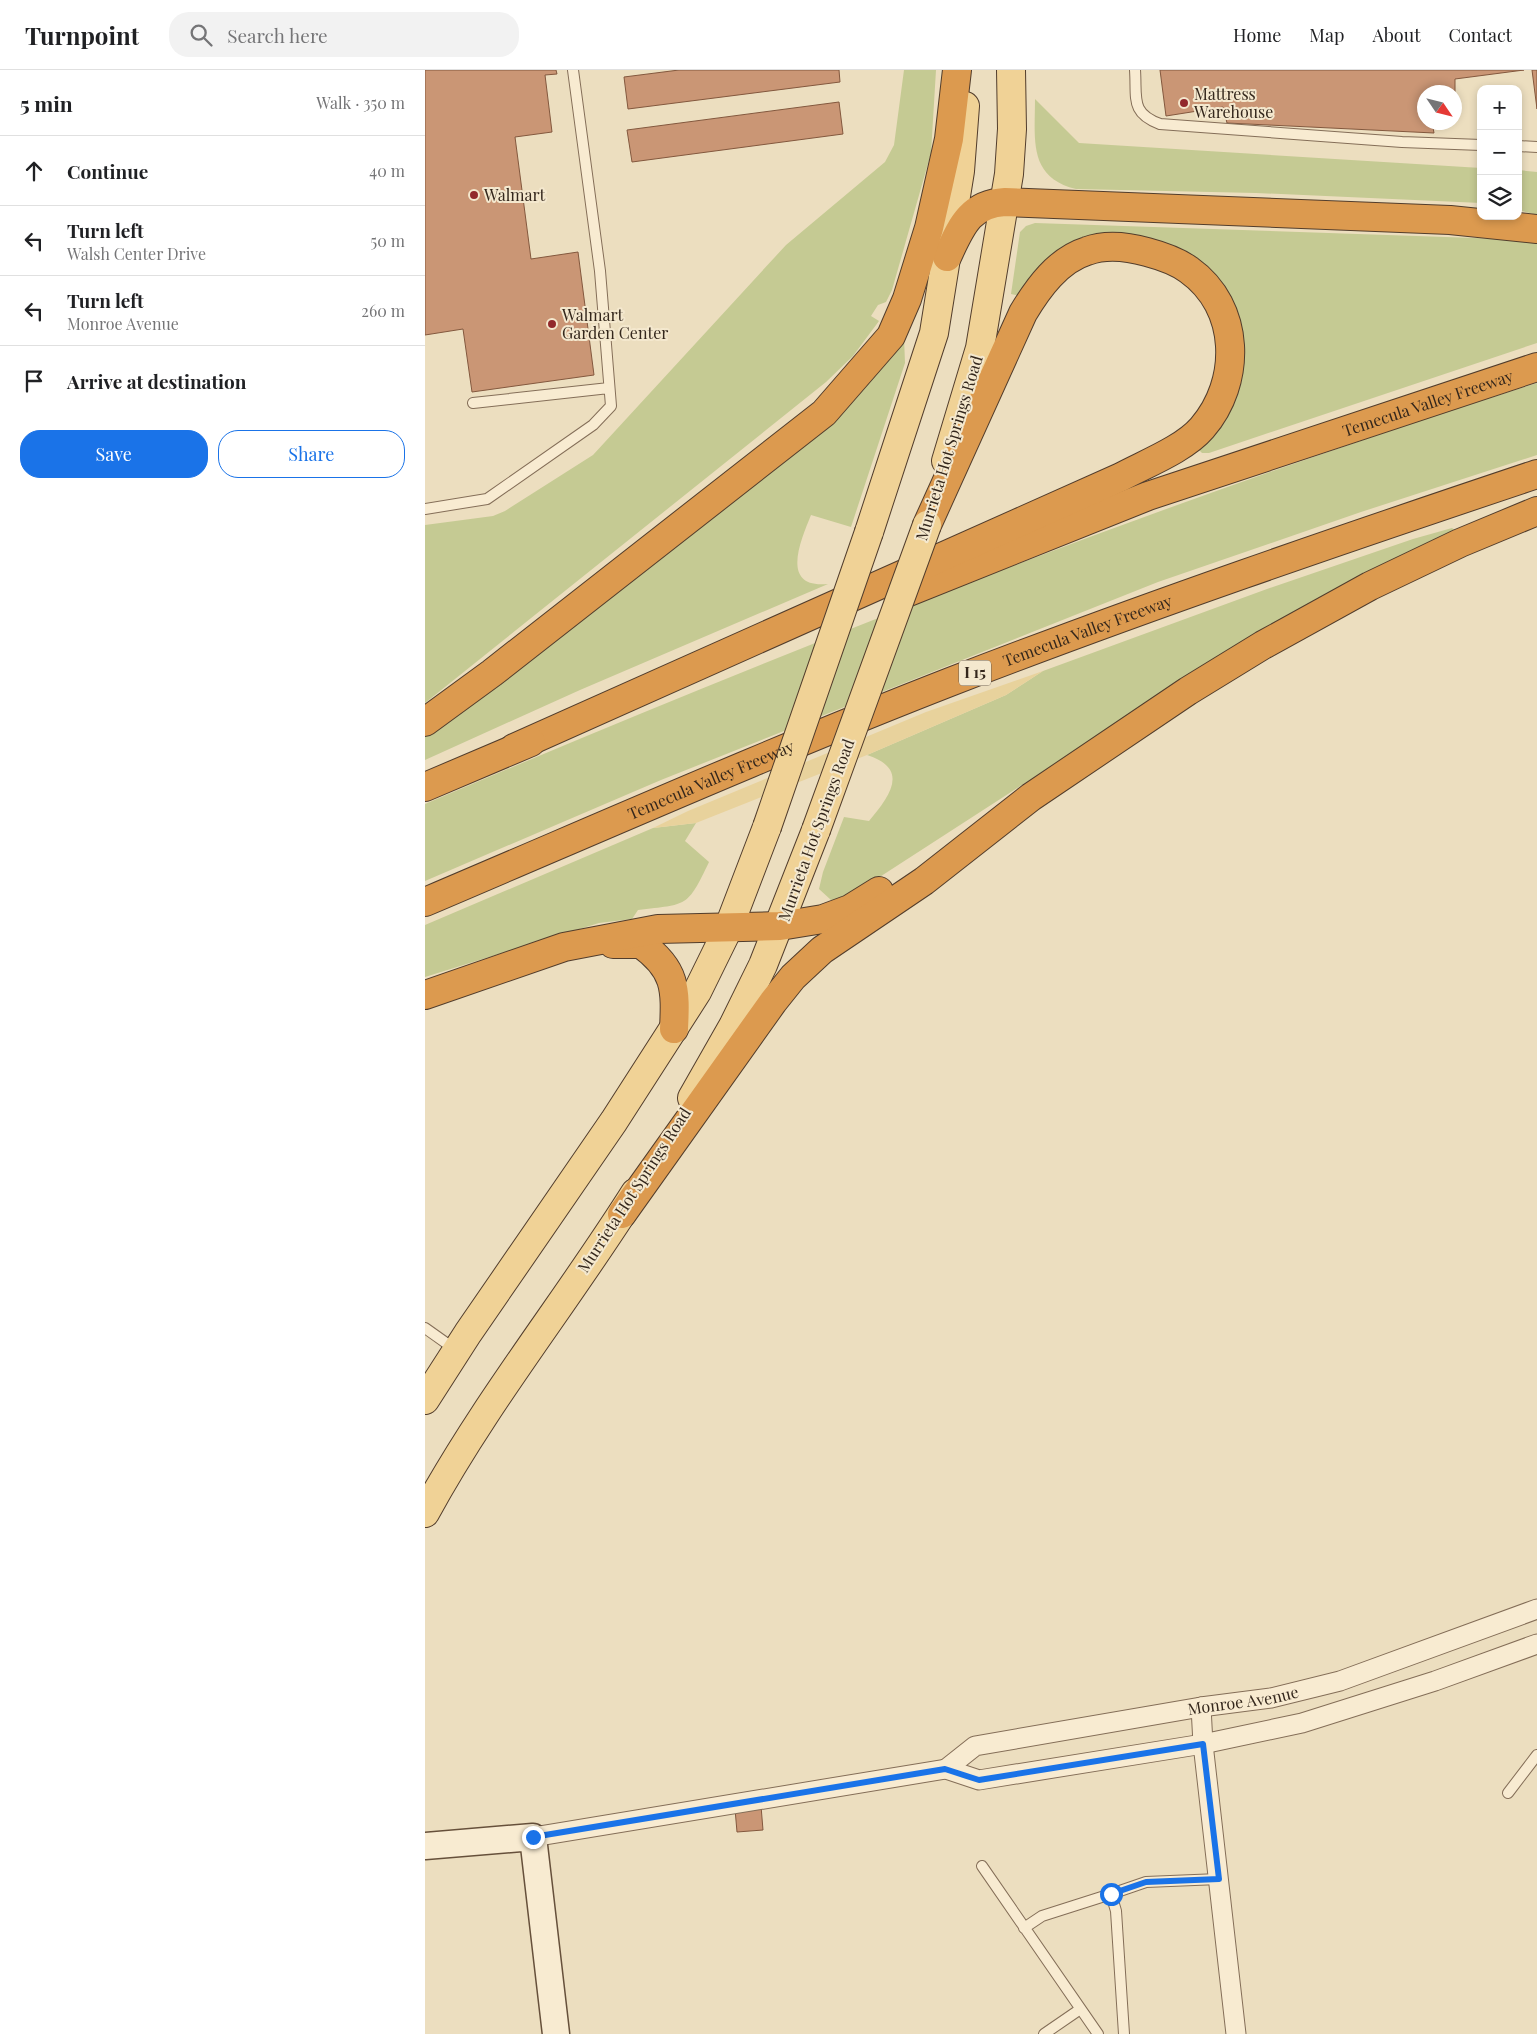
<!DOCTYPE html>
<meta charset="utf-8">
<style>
:root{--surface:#fff;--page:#f2f2f2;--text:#202124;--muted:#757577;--line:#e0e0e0;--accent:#1a73e8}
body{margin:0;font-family:"Playfair Display",serif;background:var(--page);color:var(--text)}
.controls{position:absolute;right:15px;top:15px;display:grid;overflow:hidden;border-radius:10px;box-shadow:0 2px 8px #0003}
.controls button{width:45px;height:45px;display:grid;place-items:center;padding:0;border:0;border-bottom:1px solid var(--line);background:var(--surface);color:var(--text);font:25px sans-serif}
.compass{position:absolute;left:992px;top:15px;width:45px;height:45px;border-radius:50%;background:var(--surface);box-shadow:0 2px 8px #0003;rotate:125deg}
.stop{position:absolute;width:15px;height:15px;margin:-11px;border:4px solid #1a73e8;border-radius:50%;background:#fff}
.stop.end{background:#1a73e8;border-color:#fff;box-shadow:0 1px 5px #0008}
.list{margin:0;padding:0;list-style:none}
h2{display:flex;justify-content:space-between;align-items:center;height:65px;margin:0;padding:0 20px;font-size:21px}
h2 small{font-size:16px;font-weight:400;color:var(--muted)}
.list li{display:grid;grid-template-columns:32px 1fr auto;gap:15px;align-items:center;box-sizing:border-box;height:70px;padding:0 20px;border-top:1px solid var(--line)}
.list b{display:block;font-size:19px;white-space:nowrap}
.list p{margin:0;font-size:16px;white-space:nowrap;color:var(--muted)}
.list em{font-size:16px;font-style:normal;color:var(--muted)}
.actions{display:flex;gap:10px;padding:15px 20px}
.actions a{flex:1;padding:11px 0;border:1px solid var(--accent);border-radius:20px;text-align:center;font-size:18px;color:var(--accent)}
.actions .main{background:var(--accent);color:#fff}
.icon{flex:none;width:28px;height:28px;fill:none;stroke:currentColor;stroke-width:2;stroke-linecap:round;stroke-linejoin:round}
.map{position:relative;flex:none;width:1112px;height:1964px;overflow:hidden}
header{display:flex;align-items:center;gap:30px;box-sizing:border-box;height:70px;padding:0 25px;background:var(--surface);border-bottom:1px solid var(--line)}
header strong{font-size:24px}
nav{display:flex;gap:28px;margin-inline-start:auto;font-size:18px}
.search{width:350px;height:45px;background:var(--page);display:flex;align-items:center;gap:12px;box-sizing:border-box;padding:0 18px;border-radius:20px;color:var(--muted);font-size:19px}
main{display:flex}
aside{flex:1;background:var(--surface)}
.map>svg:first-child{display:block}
.green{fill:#c5ca93}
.sand{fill:#e8d29c}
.building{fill:#ca9675;stroke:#83583e}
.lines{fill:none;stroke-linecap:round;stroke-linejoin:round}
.lane-casing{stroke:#846e58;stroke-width:12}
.street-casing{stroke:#846e58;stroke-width:21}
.secondary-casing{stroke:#66503b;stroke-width:29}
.primary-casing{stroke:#523d2c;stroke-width:30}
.highway-casing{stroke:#523d2c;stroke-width:30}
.lane{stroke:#f8ebd1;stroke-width:10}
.street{stroke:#f8ebd1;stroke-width:19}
.secondary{stroke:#f8ebd1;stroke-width:26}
.primary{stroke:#f0d296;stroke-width:28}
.highway{stroke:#dc9a4f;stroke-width:28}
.primary-bridge-casing{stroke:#523d2c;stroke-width:30;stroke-linecap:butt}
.primary-bridge{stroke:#f0d296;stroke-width:28}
.route{stroke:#1a73e8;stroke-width:6}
.poi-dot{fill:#92292c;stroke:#f4e8ce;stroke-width:2}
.labels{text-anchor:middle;stroke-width:4;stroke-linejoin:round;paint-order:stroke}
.shield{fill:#f4e8ce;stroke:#6e6151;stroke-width:1}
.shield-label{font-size:15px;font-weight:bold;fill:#34271c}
.poi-label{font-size:16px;fill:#34271c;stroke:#f4e8ce;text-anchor:start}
.street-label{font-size:16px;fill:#34271c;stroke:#f4e8ce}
</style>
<header>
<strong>Turnpoint</strong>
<div class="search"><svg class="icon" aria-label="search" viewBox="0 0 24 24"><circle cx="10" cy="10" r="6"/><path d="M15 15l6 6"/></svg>Search here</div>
<nav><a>Home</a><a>Map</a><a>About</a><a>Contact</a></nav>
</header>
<main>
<aside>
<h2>5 min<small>Walk · 350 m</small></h2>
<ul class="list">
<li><svg class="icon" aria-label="ahead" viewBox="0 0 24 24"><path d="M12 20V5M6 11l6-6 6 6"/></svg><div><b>Continue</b></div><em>40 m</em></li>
<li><svg class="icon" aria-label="left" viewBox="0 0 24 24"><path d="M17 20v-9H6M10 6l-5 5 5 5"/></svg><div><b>Turn left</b><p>Walsh Center Drive</p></div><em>50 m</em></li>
<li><svg class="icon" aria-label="left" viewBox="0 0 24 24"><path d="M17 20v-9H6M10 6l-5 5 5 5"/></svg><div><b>Turn left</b><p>Monroe Avenue</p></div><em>260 m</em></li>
<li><svg class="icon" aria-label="arrive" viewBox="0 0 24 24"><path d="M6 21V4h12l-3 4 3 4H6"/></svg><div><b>Arrive at destination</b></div></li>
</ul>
<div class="actions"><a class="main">Save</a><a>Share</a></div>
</aside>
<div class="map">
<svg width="1112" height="1964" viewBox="0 0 1112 1964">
<rect width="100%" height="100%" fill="#ecdebf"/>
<path class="green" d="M479,0H511L506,83L467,220L461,232L453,235L446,246L454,251L428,286L401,312L0,633V455L68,446L80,441L168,385L361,175L460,92L469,75Z
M610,29L654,73L1056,98V133L831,123L651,119C603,107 610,70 610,29Z
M1093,100L1112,102V145L1093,140Z
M610,153L1112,170V273L784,383H777L773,379L816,287L747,179L611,202L595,226L586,224L595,162L601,156Z
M479,267L480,293L426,457L386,445C376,470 354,519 403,514L155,620L0,690V661Z
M1112,313V385L936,442L733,512L236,710L0,811V734C365,579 734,432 1112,313Z
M1027,458L1031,461L688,656L450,810L415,829L406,830L394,819L398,802L419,747L444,751C464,727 486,699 442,685L581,625L618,601L842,519L988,469Z
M271,753L260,771L284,792C262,838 263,834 213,840L207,849L174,853L0,907V855L228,758Z"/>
<path class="sand" d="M618,601L581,625L442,685L271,753L228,758L263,741L501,642Z"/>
<path class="building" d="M0,0H131L132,4L120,5L127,62L90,67L106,189L153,182L169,305L47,322L38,259L0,265Z
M254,0H414L415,12L203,39L199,7Z
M735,0H1099L1030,9V23L999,22V52H1007L1009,63L802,53L798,37L741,46Z
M1107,0H1112V39Z
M414,32L418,64L207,92L202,60Z
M336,1736L338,1760L312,1762L310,1739Z"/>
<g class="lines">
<g class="lane-casing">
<path id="lane" d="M710,0C712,28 705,43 735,54L977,72L1056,75
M1093,76L1112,77
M48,333L184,318
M0,439L62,429L168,355L186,336L175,201L148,0
M0,1258L31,1280
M1083,1723L1112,1685
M557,1796L673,1964
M599,1858L617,1846L686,1824
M619,1964L654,1940
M699,1964L691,1841L686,1824L721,1812L794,1809"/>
</g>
<g class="street-casing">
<g id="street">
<path d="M776,1637L778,1674L811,1964"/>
<path id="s1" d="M521,1699L550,1676L776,1637L846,1628L915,1611L1112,1539"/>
<path d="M108,1767L521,1699L554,1710L778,1674L877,1653L1010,1611L1112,1574"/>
</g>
</g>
<g class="secondary-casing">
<path id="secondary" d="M0,1776L108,1767L131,1964"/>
</g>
<g class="primary-casing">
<path id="primary" d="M521,391L555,278L584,104L587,59L586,0
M444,462L509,263L535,101L540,36
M267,1028L308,956L338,895L391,760
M0,1330L43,1263L189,1051L272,922L303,859L342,757
M0,1443C61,1331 142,1231 210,1123"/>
</g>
<g class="highway-casing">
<g id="highway">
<path d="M522,187C536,157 544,134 580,132L1025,150L1112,159"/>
<path id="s2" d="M476,525L723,426L1112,297"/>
<path d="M0,652L67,603L399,343L466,266L482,229L504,158L524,69L532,0"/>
<path d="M89,678L696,407C720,394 759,379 777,358C817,312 816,237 764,200C752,191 737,186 722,182C704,177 681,174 662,181C633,190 613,218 598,243L502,455"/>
<path d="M0,717L106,672"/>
<path id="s3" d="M0,832C174,758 348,681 525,612C719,537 915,470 1112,404"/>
<path d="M188,874H216C251,899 251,919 249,959"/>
<path d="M0,925L139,877L233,859L355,856L398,849L425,839L454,821"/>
<path d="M197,1144L348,932L368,907L397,880L499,811L606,727L763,621L838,575L945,516L1035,473L1112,441"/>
</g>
</g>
<use href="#lane" class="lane"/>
<use href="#street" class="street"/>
<use href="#secondary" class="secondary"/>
<use href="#primary" class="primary"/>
<use href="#highway" class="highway"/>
<g class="primary-bridge-casing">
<path id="primary-bridge" d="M342,757L444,462
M391,760L502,455"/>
</g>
<use href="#primary-bridge" class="primary-bridge"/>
</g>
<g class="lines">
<path class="route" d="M108,1767L520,1699L554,1710L778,1674L794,1809L721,1812L686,1824"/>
</g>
<g class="poi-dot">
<circle cx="759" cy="33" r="5"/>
<circle cx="49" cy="125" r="5"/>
<circle cx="127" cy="254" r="5"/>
</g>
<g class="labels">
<rect class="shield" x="534" y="590.5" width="32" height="25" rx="4"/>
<g class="shield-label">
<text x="550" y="608">I 15</text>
</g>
<g class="poi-label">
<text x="769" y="30">Mattress<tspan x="769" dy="18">Warehouse</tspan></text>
<text x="59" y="131">Walmart</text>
<text x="137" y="251">Walmart<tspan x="137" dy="18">Garden Center</tspan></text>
</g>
<g class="street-label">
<text dy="6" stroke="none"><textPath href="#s2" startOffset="561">Temecula Valley Freeway</textPath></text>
<text transform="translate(524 378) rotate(-73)" y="6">Murrieta Hot Springs Road</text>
<text dy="6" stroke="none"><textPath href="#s3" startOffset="716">Temecula Valley Freeway</textPath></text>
<text dy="6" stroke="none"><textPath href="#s3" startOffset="311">Temecula Valley Freeway</textPath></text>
<text transform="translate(391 760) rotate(-70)" y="6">Murrieta Hot Springs Road</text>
<text transform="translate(209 1120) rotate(-57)" y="6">Murrieta Hot Springs Road</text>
<text dy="6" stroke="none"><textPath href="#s1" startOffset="309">Monroe Avenue</textPath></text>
</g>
</g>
</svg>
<div class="controls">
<button>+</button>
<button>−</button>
<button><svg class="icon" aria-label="layers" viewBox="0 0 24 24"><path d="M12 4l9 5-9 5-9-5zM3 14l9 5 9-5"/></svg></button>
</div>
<svg class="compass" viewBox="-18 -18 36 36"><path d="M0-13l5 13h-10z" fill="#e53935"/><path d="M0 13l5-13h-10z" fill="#757577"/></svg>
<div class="stop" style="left:686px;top:1824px"></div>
<div class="stop end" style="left:108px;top:1767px"></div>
</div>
</main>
